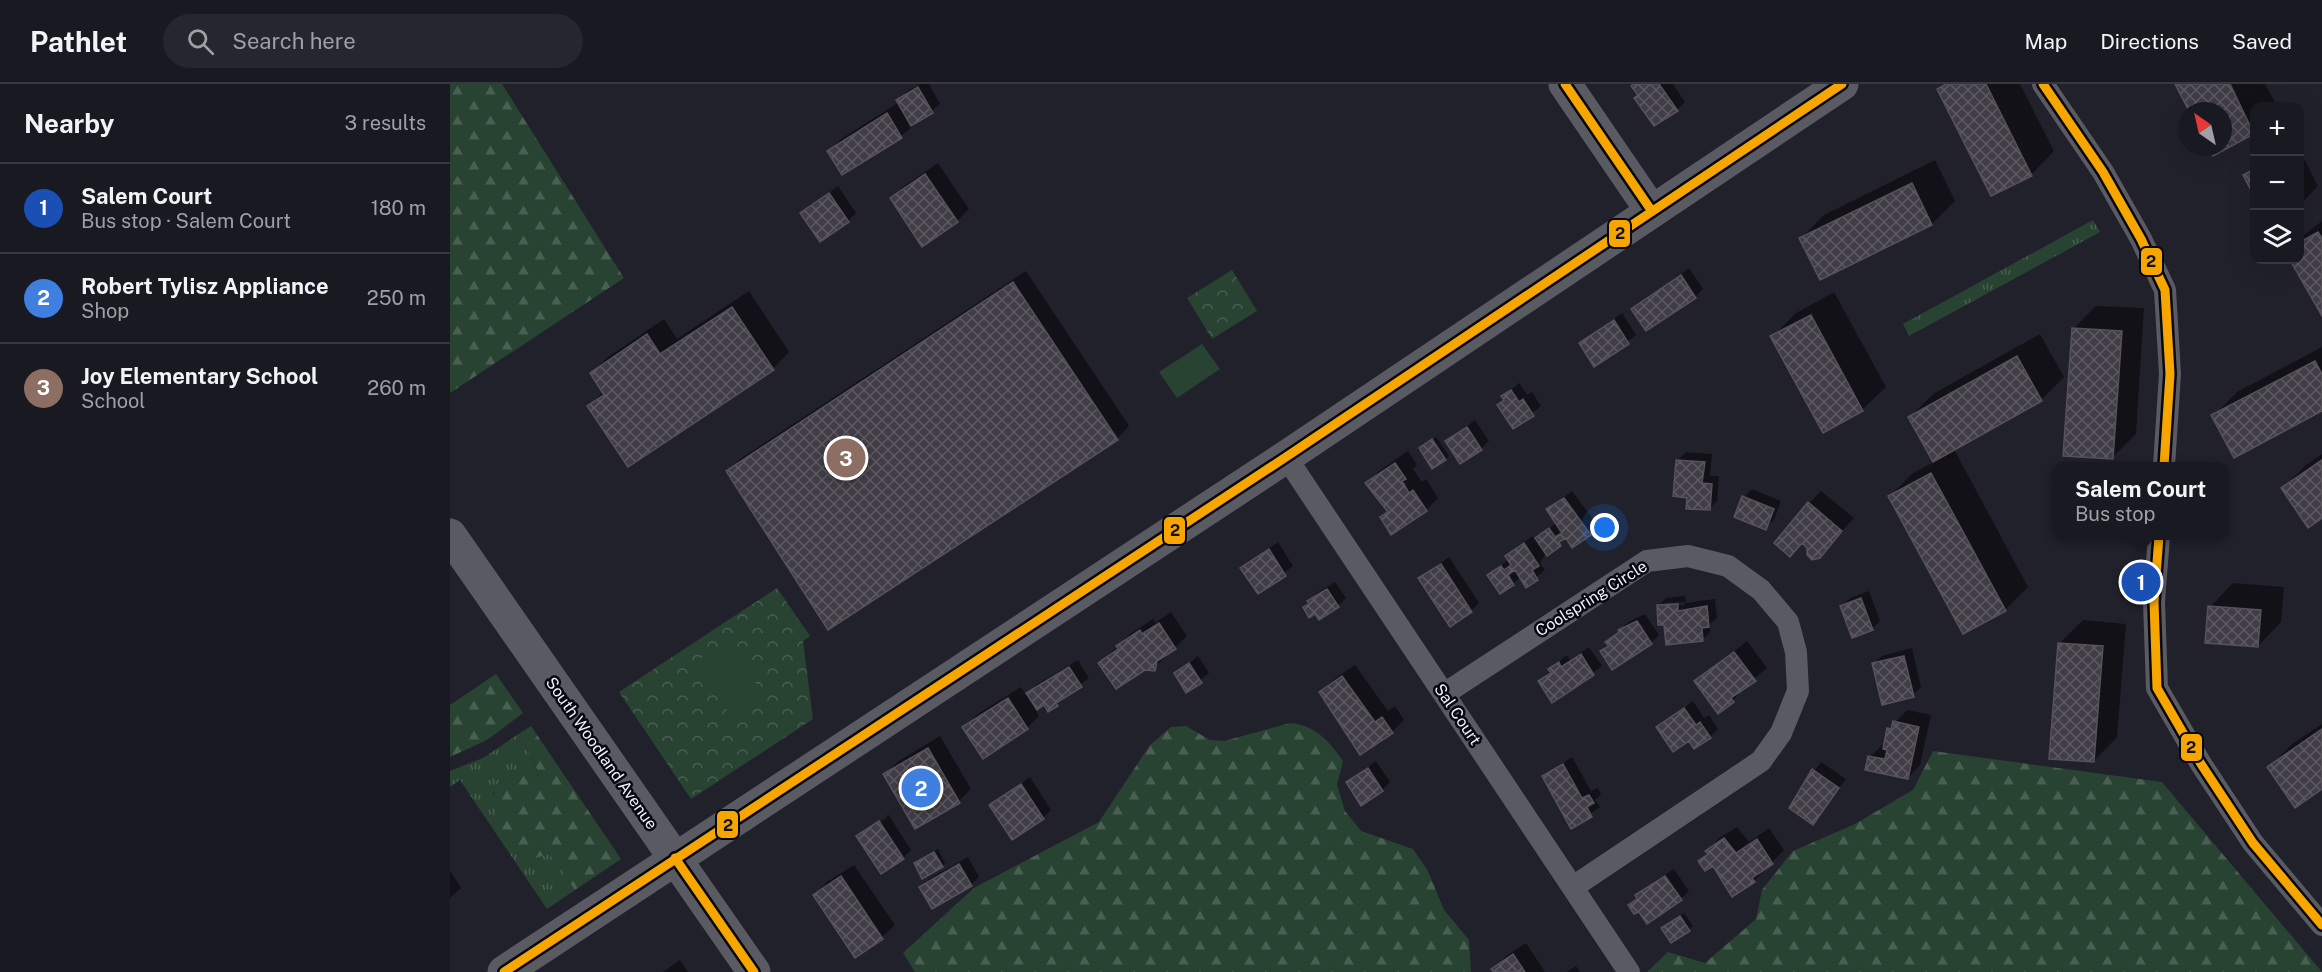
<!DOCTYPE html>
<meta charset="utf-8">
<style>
:root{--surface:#191921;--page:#26262e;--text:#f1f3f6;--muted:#9fa0a5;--line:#37383f;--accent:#a8a8b4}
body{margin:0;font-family:"Public Sans",sans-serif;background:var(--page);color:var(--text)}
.controls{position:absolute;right:18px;top:18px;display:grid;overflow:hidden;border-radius:12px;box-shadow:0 6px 24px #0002}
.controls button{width:54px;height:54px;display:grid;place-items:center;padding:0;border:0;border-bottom:2px solid var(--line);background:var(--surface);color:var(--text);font:30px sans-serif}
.compass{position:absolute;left:1728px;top:18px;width:54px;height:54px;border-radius:50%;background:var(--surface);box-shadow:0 6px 24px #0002;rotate:326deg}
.you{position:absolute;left:1155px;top:444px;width:21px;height:21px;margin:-15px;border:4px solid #fff;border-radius:50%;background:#1a73e8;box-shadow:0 0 0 9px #1a73e833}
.badge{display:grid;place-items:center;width:39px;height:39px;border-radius:50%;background:var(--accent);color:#fff;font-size:20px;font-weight:700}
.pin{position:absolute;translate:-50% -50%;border:3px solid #fff;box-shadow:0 2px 6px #0006}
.popup{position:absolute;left:1602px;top:378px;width:177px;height:78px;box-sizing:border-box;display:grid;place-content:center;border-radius:12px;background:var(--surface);filter:drop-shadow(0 2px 4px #0005);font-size:20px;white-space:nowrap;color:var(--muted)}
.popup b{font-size:22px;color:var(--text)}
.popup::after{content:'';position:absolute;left:50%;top:100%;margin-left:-12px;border:12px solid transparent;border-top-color:var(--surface)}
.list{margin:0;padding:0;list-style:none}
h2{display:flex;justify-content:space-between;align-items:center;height:78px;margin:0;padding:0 24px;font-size:26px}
h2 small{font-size:20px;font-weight:400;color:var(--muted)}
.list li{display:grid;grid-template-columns:39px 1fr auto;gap:18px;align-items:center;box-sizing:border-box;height:90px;padding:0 24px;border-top:2px solid var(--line)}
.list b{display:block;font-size:22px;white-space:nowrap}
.list p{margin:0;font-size:20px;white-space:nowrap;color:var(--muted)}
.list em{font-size:20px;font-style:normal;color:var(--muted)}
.icon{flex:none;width:33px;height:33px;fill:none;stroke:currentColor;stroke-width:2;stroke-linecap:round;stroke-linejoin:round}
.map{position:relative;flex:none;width:1872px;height:888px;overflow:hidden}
header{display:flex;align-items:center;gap:36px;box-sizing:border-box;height:84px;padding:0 30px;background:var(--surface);border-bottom:2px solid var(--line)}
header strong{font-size:28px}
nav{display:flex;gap:33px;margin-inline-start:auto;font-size:21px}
.search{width:420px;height:54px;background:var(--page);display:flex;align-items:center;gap:15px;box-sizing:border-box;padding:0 21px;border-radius:33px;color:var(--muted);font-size:22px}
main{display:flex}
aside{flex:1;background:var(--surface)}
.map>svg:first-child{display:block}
.grass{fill:url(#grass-tufts)}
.forest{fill:url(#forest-firs)}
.park{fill:url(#park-crowns)}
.pitch{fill:#294333}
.shadow{fill:#0007;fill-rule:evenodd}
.building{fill:url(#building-cross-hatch);stroke:#56515a;stroke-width:1.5}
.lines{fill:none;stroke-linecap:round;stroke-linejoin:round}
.street{stroke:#5a5a63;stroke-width:22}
.secondary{stroke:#5a5a63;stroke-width:33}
.bus-1-casing{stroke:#080811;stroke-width:14}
.bus-1{stroke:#f7a600;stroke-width:9}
.labels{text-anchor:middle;stroke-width:5;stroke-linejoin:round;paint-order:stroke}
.street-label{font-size:16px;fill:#f0f1fd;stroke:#080811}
.line-badge{stroke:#080811;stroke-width:2}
.pale-badge-label{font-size:16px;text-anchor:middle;font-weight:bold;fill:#111}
</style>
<header>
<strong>Pathlet</strong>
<div class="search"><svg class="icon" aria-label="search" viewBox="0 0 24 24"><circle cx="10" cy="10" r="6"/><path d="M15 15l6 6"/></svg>Search here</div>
<nav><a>Map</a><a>Directions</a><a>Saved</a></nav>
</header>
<main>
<aside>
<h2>Nearby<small>3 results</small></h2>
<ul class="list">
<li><span class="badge" style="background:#1a4fb4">1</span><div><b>Salem Court</b><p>Bus stop · Salem Court</p></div><em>180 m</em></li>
<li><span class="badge" style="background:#3f7fe0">2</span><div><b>Robert Tylisz Appliance</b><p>Shop</p></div><em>250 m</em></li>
<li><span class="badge" style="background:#8d6e63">3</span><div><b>Joy Elementary School</b><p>School</p></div><em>260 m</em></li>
</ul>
</aside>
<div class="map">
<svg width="1872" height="888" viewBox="0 0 1872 888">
<defs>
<pattern id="grass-tufts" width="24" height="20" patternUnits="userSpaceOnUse" patternTransform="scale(1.5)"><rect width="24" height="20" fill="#294333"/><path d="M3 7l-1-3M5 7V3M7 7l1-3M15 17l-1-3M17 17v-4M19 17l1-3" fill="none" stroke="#485f51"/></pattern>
<pattern id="forest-firs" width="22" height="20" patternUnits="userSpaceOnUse" patternTransform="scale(1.5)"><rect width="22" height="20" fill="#294333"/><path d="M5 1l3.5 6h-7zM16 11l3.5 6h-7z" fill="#485f51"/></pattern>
<pattern id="park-crowns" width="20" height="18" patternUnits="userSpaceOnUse" patternTransform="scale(1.5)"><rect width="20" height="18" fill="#294333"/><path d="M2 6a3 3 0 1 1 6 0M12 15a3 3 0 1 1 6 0" fill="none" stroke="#485f51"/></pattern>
<pattern id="building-cross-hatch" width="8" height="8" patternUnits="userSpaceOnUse" patternTransform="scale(1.5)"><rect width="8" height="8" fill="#413d46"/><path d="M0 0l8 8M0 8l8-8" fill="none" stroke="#5d5a62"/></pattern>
</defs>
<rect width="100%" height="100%" fill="#21212c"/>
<path class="grass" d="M1643,136L1650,148L1459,252L1453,240Z
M70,649C75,664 87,678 88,693L60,692L43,708L45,720L77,777L98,770C112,779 115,793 125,806L97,825L10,696L0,703V687L33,674Z"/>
<path class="forest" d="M0,0H52L174,194L0,309Z
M46,590L73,629L37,656L0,673V621Z
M840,639C865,641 879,657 893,677L887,701L895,727L911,747L963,765L978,787L994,826L1019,856L1021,888H465L453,869L524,804L649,738L700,661L721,643L736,642L760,656L774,657Z
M81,642L171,775L125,806C115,793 112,779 98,770L77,777C70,771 63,764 57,757C48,744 35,707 51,696C61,689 77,692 88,692C87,678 75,663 70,649Z
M1483,667L1712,698L1872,888H1197L1218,868L1255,879L1306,835L1312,806L1343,767L1405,740L1463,706Z"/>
<path class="park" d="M782,186L807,227L762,255L737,214Z
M327,504L360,552L353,557L363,635L241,715L169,608Z"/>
<path class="pitch" d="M752,260L770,285L727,314L709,288Z
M277,556L315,613L282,634L245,578Z"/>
<path class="shadow" d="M470,0H479L490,20L451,52L393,89L379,67L391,55L449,18L456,8Z
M1186,0H1223L1235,18L1227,26L1189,11Z
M1494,0H1570L1604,67L1581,91L1489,5Z
M1726,0H1815L1827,22H1804V48L1764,70L1760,63H1773V27H1741Z
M1850,67L1868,102L1850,121Z
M1485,76L1505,117L1482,140L1370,194L1351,154L1374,131Z
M488,79L519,125L507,137L442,114L454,102Z
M1804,82V109L1795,92Z
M388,102L406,129L398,137L352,129Z
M1872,137V229L1842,176H1850V154Z
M1239,184L1253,205L1245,213L1183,225Z
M576,187L679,342L667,355L278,387L290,375Z
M299,207L339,268L323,285L179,381L139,322L154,307L142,289L158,273L214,235L227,255Z
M1384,208L1436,303L1412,326L1322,253L1346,229Z
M1646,222L1694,224L1686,350L1663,373L1623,245Z
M1172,229L1186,251L1145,280L1131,259Z
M1590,250L1614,293L1591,316L1504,365L1578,503L1555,526L1440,412L1463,389L1484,378L1460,333L1483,310Z
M1872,263V325L1763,332L1787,308Z
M1069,299L1077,311L1082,308L1091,322L1064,343L1053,312Z
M1025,336L1039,357L1031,365L997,358Z
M986,353L999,372L995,375L970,364Z
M958,367L967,381L963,385L972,398L976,395L988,414L976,426L931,433L939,426L917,399L929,387Z
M1236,368L1262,370L1260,392H1269L1267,417L1259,425L1238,412L1228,376Z
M1872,370V432L1833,404L1856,381Z
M1302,405L1331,417L1324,436L1315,444L1294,413Z
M1122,407L1148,442L1140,450L1117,454L1095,471L1090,479L1095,486L1076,502L1070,493L1063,500L1039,491L1059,475L1057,472L1065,464L1083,452L1085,456L1107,438L1098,425Z
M1371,407L1404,434L1369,473L1353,458L1340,471L1359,419Z
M828,458L843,482L808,508L792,484Z
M999,473L1029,519L1021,527L970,494Z
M885,498L896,514L888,522L866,528L855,524L867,509Z
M1783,499L1834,503L1831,538L1808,562L1760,523Z
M1419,507L1430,537L1422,545L1392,522L1400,514Z
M1235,512L1236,519L1265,515L1267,534L1260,540V548L1252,556L1216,539L1208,522L1216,514ZM1235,518V521L1215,522V519Z
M721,528L737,552L701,587L650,579L680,550L703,535L705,539Z
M1195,530L1209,551L1201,559L1152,568L1159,560L1157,558L1178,538Z
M1633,536L1676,540L1667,653L1644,677L1609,560Z
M1297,557L1317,584L1294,603L1283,617L1246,598Z
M1139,563L1152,582L1102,617L1090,598L1108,578L1117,571L1120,576Z
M1462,564L1471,603L1463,611L1424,580L1432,572Z
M748,572L759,589L737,607L726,590Z
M628,576L639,594L598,626L594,619L585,625L589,632L577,644H514L526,631L571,603L576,611L586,601Z
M905,581L938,627L945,622L954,636L942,648L870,608L883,596Z
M1243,617L1254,634L1259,631L1268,645L1260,653L1239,655L1208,644Z
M1457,626L1481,631L1470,681L1458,694L1420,673L1432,661H1435L1439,645Z
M1872,640V704L1819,683L1842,660Z
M490,652L521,705L509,717L435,690L447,678Z
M1122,673L1141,707L1148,704L1151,710L1145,716L1150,723L1122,742L1094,692Z
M926,677L940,698L932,706L898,699Z
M1371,678L1396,695L1363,739L1354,705L1352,703Z
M580,693L601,726L593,734L541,721Z
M438,730L461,766L453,774L408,752L436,734Z
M1287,743L1299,758L1319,744L1334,766L1304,797L1250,777L1269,754Z
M488,765L495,779L492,782L465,779Z
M518,773L529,793L521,801L482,823L471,803L479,795Z
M404,781L445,841L432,853L406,871L365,811L377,798Z
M1224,785L1239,807L1231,815L1189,826L1180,821L1195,804Z
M0,787L11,804L0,814Z
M1234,829L1243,842L1239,846L1216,841Z
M1076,859L1095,888H1046L1043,885L1056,872Z
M230,876L238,888H213Z
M1126,882L1130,888H1117Z"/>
<path class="building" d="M1184,0H1209L1228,27L1204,42L1184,14L1188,11L1181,2Z
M1496,0H1536L1582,92L1541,112L1487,5Z
M1725,0H1780L1804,50L1763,72L1758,63H1773V27H1739Z
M468,3L483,29L461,42L446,16Z
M437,29L452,54L392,91L377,67Z
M1804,85V112L1793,91Z
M475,90L508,138L472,163L440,114Z
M1462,99L1482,141L1370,196L1349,154Z
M379,109L399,138L370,158L350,129Z
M1868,148L1872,154V232L1840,176H1850V158Z
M1231,191L1246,214L1196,247L1181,225Z
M563,198L668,356L378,546L276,387Z
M282,223L324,286L178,383L137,322L154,311L140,289L197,250L210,270Z
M1361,231L1413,327L1373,349L1320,252Z
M1164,236L1179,260L1144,283L1129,259Z
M1622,244L1672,247L1663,375L1613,372Z
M1567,272L1592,317L1483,378L1458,333Z
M1865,277L1872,290V327L1784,374L1761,331Z
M1061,306L1069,318L1073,315L1084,332L1063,345L1047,321L1054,316L1051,312Z
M1017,343L1032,366L1010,380L995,357Z
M982,355L996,376L982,385L969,364Z
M1226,376L1255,378L1252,399L1262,400L1260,426L1236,425L1237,414L1223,412Z
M1872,376V434L1858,444L1831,404Z
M945,379L956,395L952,397L959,409L963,406L977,427L941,451L930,433L938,428L915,399Z
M1481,389L1556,527L1513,550L1438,412Z
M1292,412L1324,425L1316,446L1284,433Z
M1114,414L1141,451L1122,464L1116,454L1109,458L1111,462L1097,472L1085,454L1099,444L1105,453L1112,449L1096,425Z
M1358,418L1392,447L1370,474L1362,476L1357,471V464L1352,459L1340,473L1324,459Z
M1074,459L1089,482L1082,486L1088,496L1076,504L1065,486L1058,491L1064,501L1050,510L1037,491L1051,482L1054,486L1061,481L1055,472Z
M819,465L836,492L808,510L790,484Z
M991,480L1022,528L1000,543L968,494Z
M877,505L889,523L869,536L865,530L859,534L853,523L859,520L857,517Z
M1411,514L1423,546L1402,554L1390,522Z
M1228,520V527L1257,522L1259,543L1252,544L1253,557L1216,561L1214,541H1208L1207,521Z
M1758,522L1811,526L1808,563L1755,559Z
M1187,537L1202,560L1162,586L1150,567L1159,562L1155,558L1169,548L1168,546Z
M709,539L726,565L707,577L705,587L695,586L666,605L648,579L668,565L666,562L690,546L692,550Z
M1608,559L1653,562L1644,678L1599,675Z
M1284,568L1306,597L1281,614L1284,618L1268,630L1244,597Z
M1131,570L1144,591L1102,619L1088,597L1101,589L1098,585L1109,578L1111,583Z
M1454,572L1464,613L1432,621L1422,579Z
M739,579L752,599L736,609L724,589Z
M619,583L632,603L606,619L608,622L598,628L594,621L587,626L576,609Z
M892,592L925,638L932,633L943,649L910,671L869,608Z
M558,614L578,645L533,675L512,643Z
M1234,624L1246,641L1250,638L1261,654L1244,665L1239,657L1223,668L1206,643Z
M1443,637L1469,643L1458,695L1415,686L1418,672L1435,675L1437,666L1433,665L1437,644L1441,645Z
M1872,645V705L1845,724L1817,683Z
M478,664L510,719L465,745L433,690Z
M1113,680L1132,714L1139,711L1144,719L1137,723L1142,733L1121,745L1092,692Z
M918,684L933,707L911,722L896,698Z
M1362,685L1389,704L1363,741L1339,724Z
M571,700L594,735L562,756L539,721Z
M429,737L454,775L431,790L406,752Z
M1274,754L1286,769L1307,755L1323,780L1302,794L1305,798L1282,813L1263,782L1255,787L1248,777L1258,770L1255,767Z
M484,768L493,783L472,795L464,779Z
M509,780L522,802L482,825L469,803Z
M391,792L433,855L405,874L363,811Z
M1215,792L1232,816L1197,840L1189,828L1184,830L1178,821L1187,815L1185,811Z
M1230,832L1240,847L1221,859L1211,844Z
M1063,870L1075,888H1044L1041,885Z"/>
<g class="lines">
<path class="street" d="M1593,0L1653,88L1691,155L1715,206L1720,290L1714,382
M836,373L1179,888
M1709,452L1704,518L1707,604L1751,680L1803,759L1872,841
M994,610L1197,477L1238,472L1278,482L1311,506L1338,538L1346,568L1348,607L1331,649L1311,677L1123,803"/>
<path class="secondary" d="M1115,0L1201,126
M0,451L304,888
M54,888L836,373L1392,0"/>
<g class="bus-1-casing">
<path id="bus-1" d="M1115,0L1201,126
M1593,0L1653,88L1691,155L1715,206L1720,290L1714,382
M1709,452L1704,518L1707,604L1751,680L1803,759L1872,841
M225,774L304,888
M54,888L836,373L1392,0"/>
</g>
<use href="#bus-1" class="bus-1"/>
</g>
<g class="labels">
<g class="street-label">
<text transform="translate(1141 514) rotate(-32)" y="6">Coolspring Circle</text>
<text transform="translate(1008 630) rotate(56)" y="6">Sal Court</text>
<text transform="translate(152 669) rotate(55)" y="6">South Woodland Avenue</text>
</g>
</g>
<g class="line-badge">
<rect x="1158" y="135" width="23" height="29" rx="6" fill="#f7a600"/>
<rect x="1690" y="163" width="23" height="29" rx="6" fill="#f7a600"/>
<rect x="713" y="432" width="23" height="29" rx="6" fill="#f7a600"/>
<rect x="1730" y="649" width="23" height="29" rx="6" fill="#f7a600"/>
<rect x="266" y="726" width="23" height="29" rx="6" fill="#f7a600"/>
</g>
<g class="pale-badge-label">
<text x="1170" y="155">2</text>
<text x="1701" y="183">2</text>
<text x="725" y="452">2</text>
<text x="1741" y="669">2</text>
<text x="278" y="747">2</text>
</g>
</svg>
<div class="controls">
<button>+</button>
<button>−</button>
<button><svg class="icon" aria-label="layers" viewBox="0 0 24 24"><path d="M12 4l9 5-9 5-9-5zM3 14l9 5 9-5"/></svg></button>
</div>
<svg class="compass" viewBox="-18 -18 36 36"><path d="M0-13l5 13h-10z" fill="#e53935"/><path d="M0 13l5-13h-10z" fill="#9fa0a5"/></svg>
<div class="you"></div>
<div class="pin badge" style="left:1691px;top:498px;background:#1a4fb4">1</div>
<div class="popup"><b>Salem Court</b>Bus stop</div>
<div class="pin badge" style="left:471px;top:704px;background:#3f7fe0">2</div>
<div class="pin badge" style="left:396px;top:374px;background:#8d6e63">3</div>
</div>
</main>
